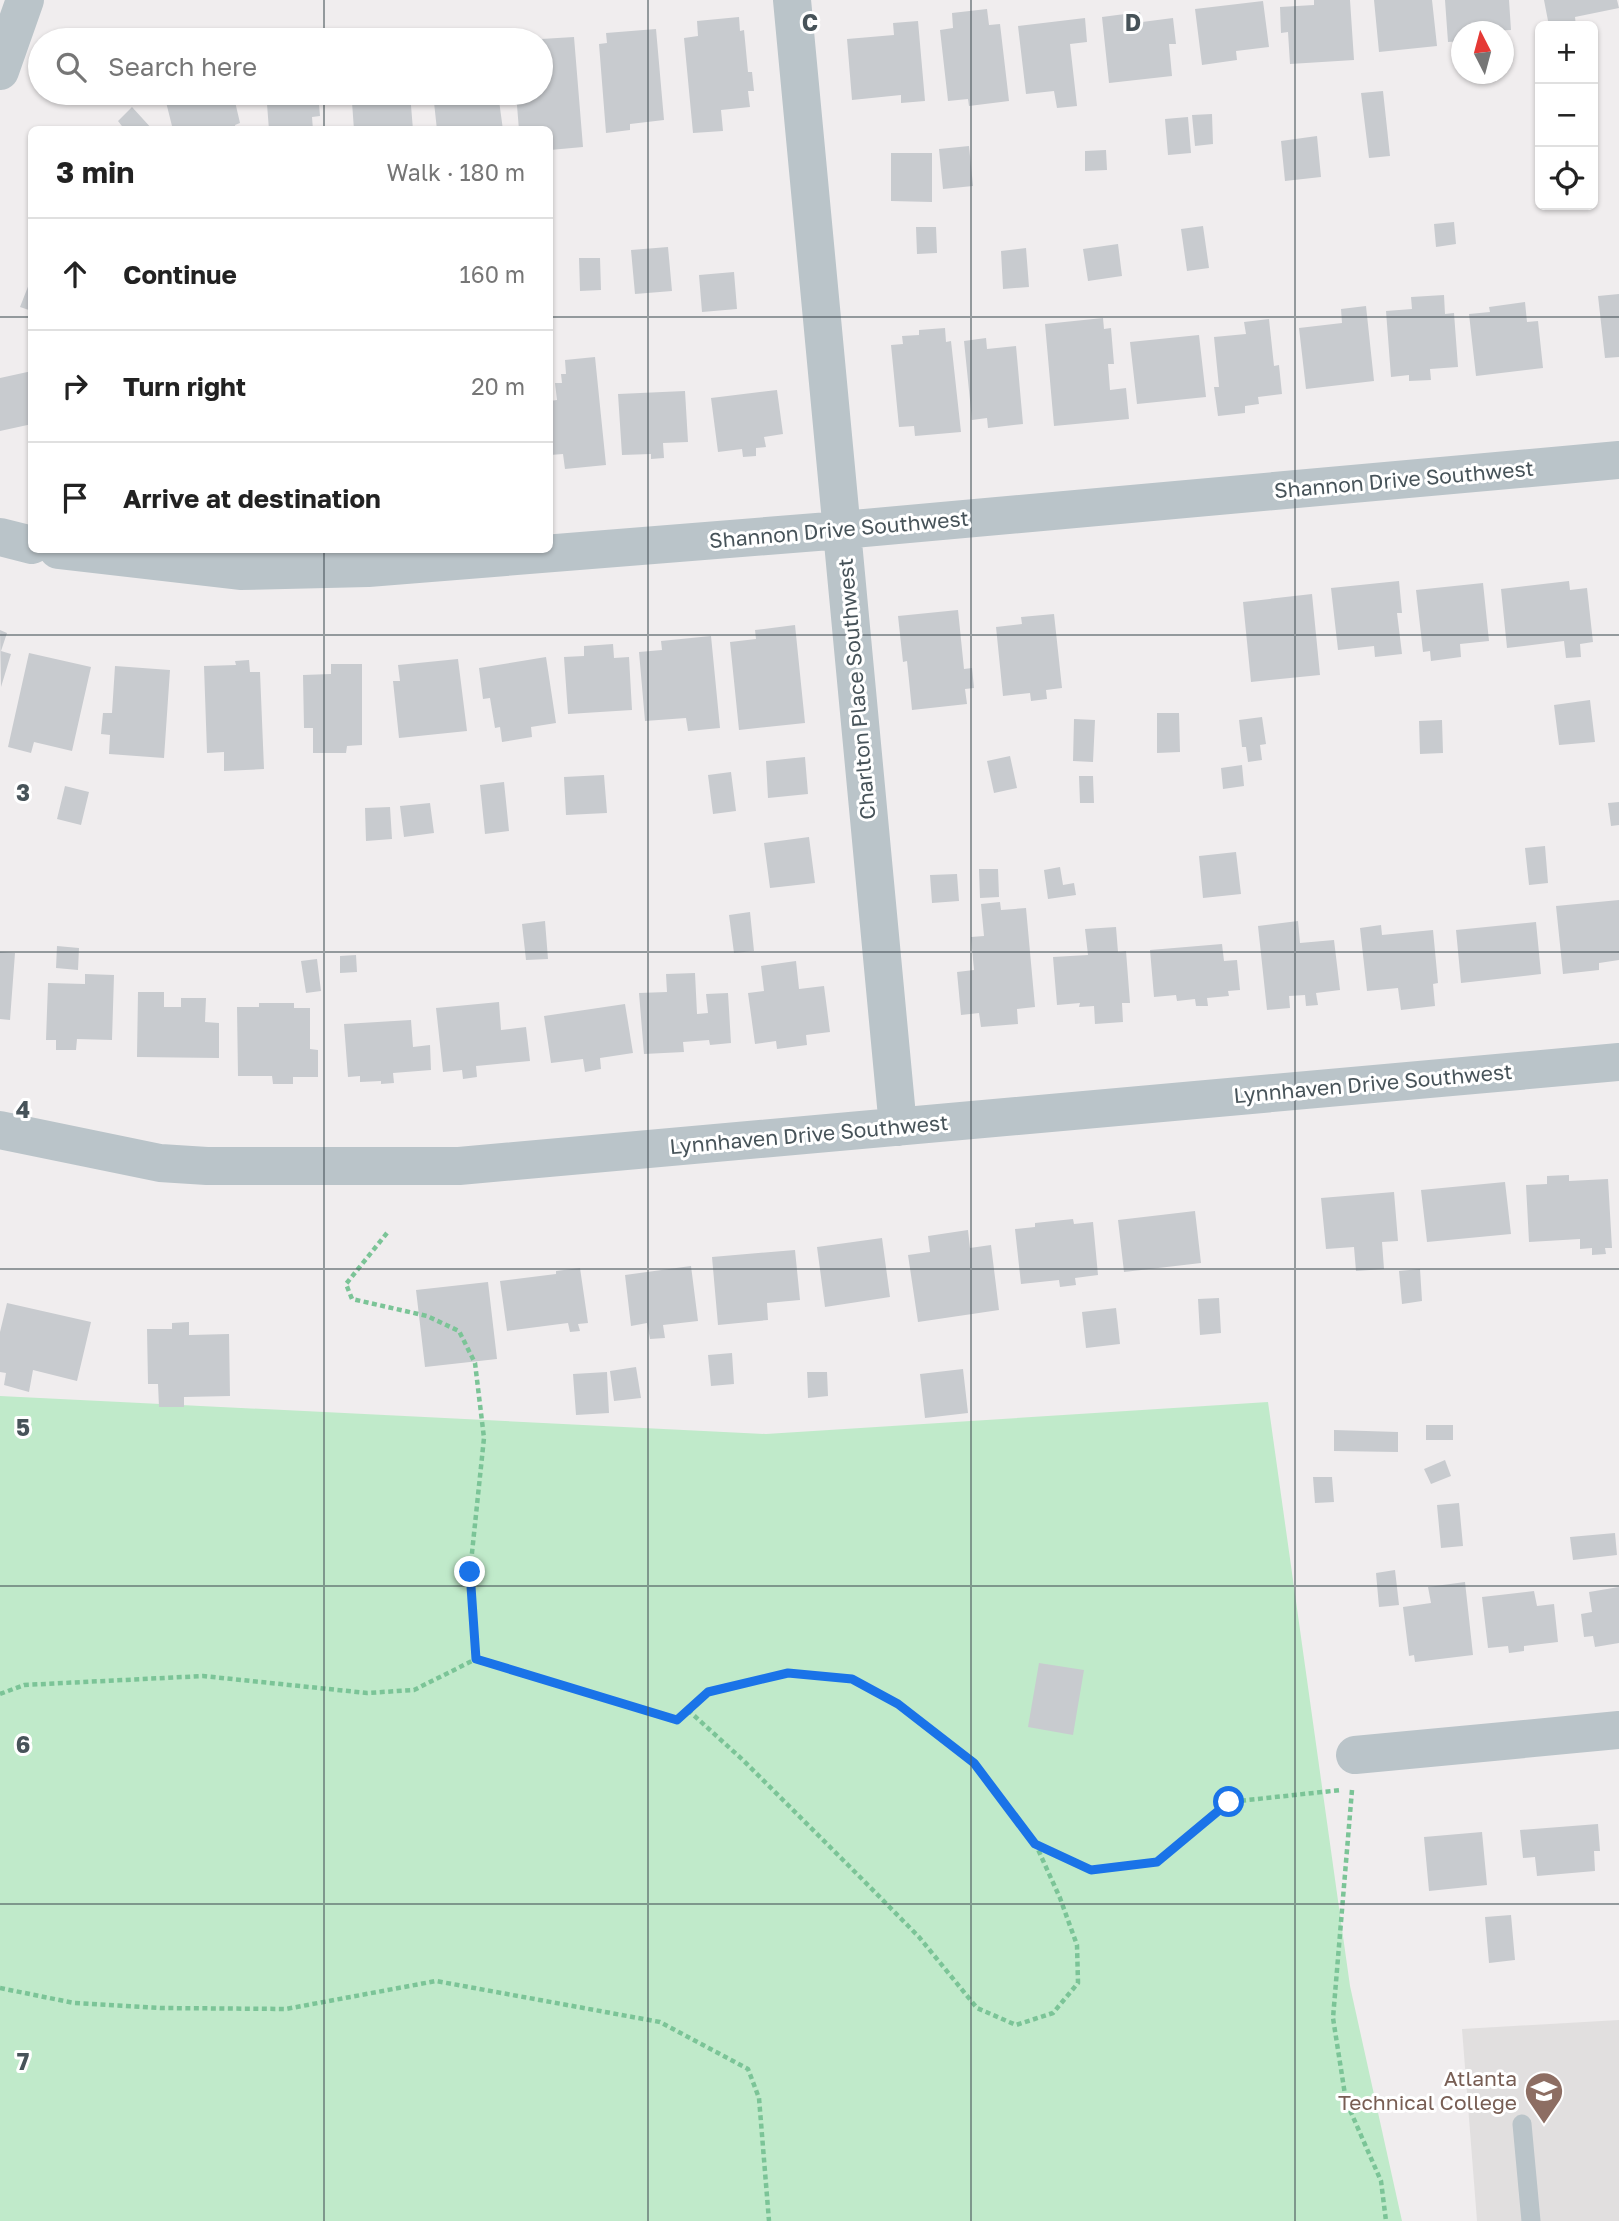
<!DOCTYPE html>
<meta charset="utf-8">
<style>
:root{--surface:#fff;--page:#f2f2f2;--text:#222;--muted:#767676;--line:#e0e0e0}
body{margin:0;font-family:"Golos Text",sans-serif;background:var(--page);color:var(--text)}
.controls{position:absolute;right:21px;top:21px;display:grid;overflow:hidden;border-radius:10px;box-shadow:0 2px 5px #0004}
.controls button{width:63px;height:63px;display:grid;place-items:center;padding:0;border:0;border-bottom:2px solid var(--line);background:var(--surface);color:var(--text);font:35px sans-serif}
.compass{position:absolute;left:1451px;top:21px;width:63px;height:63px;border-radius:50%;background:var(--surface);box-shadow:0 2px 5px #0004;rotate:354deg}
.stop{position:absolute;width:21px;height:21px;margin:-16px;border:5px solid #1a73e8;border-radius:50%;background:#fff}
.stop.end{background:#1a73e8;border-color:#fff;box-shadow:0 2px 7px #0008}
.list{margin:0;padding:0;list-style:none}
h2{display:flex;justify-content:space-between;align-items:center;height:91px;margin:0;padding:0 28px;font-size:30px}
h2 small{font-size:23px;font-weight:400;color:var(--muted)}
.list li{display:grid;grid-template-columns:46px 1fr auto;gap:21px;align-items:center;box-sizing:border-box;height:112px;padding:0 28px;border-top:2px solid var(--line)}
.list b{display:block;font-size:26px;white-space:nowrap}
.list em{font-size:23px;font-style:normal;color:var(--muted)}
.icon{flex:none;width:38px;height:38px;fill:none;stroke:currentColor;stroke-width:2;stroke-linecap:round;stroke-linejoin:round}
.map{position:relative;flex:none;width:1619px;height:2221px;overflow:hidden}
.search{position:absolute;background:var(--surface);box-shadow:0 2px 5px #0004;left:28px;top:28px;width:525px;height:77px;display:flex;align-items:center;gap:18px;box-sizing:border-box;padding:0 24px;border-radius:38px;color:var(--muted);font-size:26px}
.panel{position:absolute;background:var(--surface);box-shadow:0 2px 5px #0004;left:28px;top:126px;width:525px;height:427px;border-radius:10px}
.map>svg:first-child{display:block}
.education{fill:#e1dfdf}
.green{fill:#c0eaca}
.building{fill:#c8cbcf}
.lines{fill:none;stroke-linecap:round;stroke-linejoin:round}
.path{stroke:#7bc497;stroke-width:4.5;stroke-dasharray:5 3.5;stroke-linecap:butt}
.lane{stroke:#bac4c9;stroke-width:19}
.street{stroke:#bac4c9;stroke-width:38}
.route{stroke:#1a73e8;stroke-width:9}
.grid{fill:none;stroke:#475359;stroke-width:2;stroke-opacity:0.55}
.labels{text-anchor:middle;stroke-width:6;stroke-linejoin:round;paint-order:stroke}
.street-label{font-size:21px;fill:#475359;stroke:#fff}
.education-label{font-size:21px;fill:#785e54;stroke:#fff;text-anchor:end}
.grid-label{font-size:23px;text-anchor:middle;font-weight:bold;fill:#475359;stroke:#fff;stroke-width:6;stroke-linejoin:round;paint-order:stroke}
</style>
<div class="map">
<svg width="1619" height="2221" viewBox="0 0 1619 2221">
<rect width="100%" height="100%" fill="#f0edee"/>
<path class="education" d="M1619,2020V2221H1477L1462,2029Z"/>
<path class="green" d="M0,1396L766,1434L1268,1402L1350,1986L1402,2221H0Z"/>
<path class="building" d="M1314,0H1350L1354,60L1290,64L1288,32L1281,33L1280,7L1314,5Z
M1374,0H1432L1437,46L1379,52Z
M1445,0H1509L1511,30L1462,32V41L1448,42Z
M1544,0H1617L1619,8L1575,17L1576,26H1549Z
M1263,1L1269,47L1236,51L1237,60L1202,65L1195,9Z
M987,9L989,25L1000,24L1009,101L969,106L968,99L948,101L940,30L953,28L952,13Z
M1140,12L1142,22L1173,18L1176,44H1169L1172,76L1109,83L1102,17Z
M739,17L740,31L744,30L748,72H752L754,91H748L750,107L721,110L723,131L693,133L684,38L698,36L697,21Z
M1085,18L1087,42L1070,44L1077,106L1057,108L1054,91L1026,94L1018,26Z
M918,21L925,101L901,103V95L852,100L847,39L894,35L893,23Z
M656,29L664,120L630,124V130L606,133L599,44L607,43L606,33Z
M574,37L583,147L550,150V130H519L516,93H541V39Z
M1383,91L1390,156L1369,158L1361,93Z
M168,93H233L240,123L235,125L236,130H173L164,94Z
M254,93H318L320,116L312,117L313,130H269L267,104L255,105Z
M343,93H410L413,130H354L352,102H344Z
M433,93H498L503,130H437Z
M132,107L153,130H125L118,121Z
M1212,114L1213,144L1195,146L1192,115Z
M1188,117L1191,153L1168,155L1165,119Z
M1317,136L1321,177L1285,181L1281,141Z
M969,146L973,186L943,189L939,149Z
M1106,150L1107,170L1085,171V151Z
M891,153H932V202L891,201Z
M1454,222L1456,244L1436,247L1434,224Z
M1203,226L1209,268L1187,271L1181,229Z
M916,227H936L937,253L917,254Z
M1118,244L1122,276L1088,281L1083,249Z
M668,247L672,291L635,294L631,250Z
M1026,248L1029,287L1003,289L1001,251Z
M579,258H600L601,290L580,291Z
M734,272L737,309L702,312L699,275Z
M31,279H32V311L20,307Z
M1619,294V357L1605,358L1598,296Z
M1444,295L1445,314L1454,313L1458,367L1430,369L1431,380L1409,381V375L1391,377L1386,311L1412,309L1411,297Z
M1525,302L1527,322L1538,321L1543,368L1476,376L1469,314L1490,312L1489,307Z
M1366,306L1374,381L1306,389L1299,328L1342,323L1341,309Z
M1103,318L1104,329L1111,328L1114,364H1108L1110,390L1126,388L1129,419L1054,426L1045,324Z
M1269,319L1274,366L1279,365L1282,394L1258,397L1259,404L1245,406V413L1218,416L1214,387H1219L1214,337L1246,334L1244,322Z
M945,328L946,342L951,341L961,432L915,436L914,426L899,427L891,345L903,344L902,336L919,335V330Z
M1199,335L1206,397L1137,404L1130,342Z
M986,338L987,349L1016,346L1023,424L988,428L987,418L972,420L964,341Z
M595,357L606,465L565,469L563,454L550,455V401L557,400L555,383H562L561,374H566L565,360Z
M32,371V424L0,431V378Z
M777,390L783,434L764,437L766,447L756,448V456L743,457L742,449L718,452L711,398Z
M685,391L688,442L663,443L664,458L651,459V454L622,455L618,394Z
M1399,581L1402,613H1397L1402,654L1375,657L1374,646L1338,650L1331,588Z
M1569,581L1570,590L1587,588L1593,642L1580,644L1581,657L1566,658L1564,641L1507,648L1501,589Z
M1483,583L1489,641L1460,644L1461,657L1431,661L1430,651L1423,652L1416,590Z
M1312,594L1320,675L1251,682L1243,602Z
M958,610L964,669L972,668L974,688L965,689L967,704L912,710L907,661L903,662L898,616Z
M1054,614L1062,688L1046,690L1047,699L1031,701L1030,693L1003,696L996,627L1022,624L1021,617Z
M795,625L805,723L739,730L730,642L756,639L755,630Z
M0,630L7,633L1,651L11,654L1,687Z
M711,636L720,728L688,731L686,718L645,721L639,652L662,650L661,641Z
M613,644L614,658L629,657L632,710L568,714L564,657L584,656V646Z
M29,653L91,667L72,751L34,742L31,753L8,747Z
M546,657L556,723L531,727L532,737L502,742L500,727L495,728L490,698L483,699L479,668Z
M458,659L467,731L399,738L393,681H400L398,665Z
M249,660L250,672H260L264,769L224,771V752L207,753L204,666L236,665L235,661Z
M331,664H362V745L347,746L346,753H313V728H304L303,675L331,674Z
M115,666L170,670L164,758L109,754L110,735L101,734L103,713H112Z
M1590,700L1595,742L1559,745L1554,705Z
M1157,713H1179L1180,752L1157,753Z
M1262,717L1266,744L1260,745L1262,760L1248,762L1246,747H1242L1239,720Z
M1074,719L1095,720L1093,762L1073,761Z
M1442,720L1443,753L1420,754L1419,721Z
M1010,756L1017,788L994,793L987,761Z
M805,757L808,794L768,798L766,761Z
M1242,765L1244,786L1223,789L1221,768Z
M731,772L736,811L713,814L708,775Z
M604,775L607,813L566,815L564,777Z
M1079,776H1093L1094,803H1080Z
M504,782L509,831L485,834L480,785Z
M65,786L89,792L81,825L57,819Z
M1619,802V825L1611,826L1608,803Z
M430,803L434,833L404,837L400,806Z
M390,807L392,839L366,841L365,808Z
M809,837L815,883L770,888L764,843Z
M1545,846L1548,883L1529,885L1525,848Z
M1236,852L1241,894L1203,898L1199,856Z
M1060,867L1063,885L1074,883L1076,895L1048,899L1044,870Z
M979,869H998L999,897L980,898Z
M957,874L959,901L932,903L930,875Z
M1619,900V960L1599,963V970L1563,974L1556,906Z
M1000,902L1001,910L1026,908L1035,1007L1017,1009L1018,1024L981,1027L979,1013L961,1015L957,972L974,970L971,937L984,936L981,904Z
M750,912L754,951L734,953L729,915Z
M545,921L548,959L526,960L522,924Z
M1298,921L1300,943L1334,940L1340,990L1316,993L1318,1005L1306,1006L1305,995L1289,996L1290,1008L1267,1010L1258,926Z
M1536,922L1541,974L1461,983L1456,930Z
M1381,925L1382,935L1433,930L1438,983L1433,984L1435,1006L1401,1010L1398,988L1367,991L1360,928Z
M1116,927L1118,952L1126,951L1130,1003H1122L1123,1022L1095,1024L1094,1006L1079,1007L1080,1003L1057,1005L1053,957L1088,955L1085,929Z
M1222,944L1224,961L1237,960L1240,990L1228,991L1229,996L1207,998L1208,1006H1196L1195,999L1177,1001L1176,995L1154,997L1150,950Z
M57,946L79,948L78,970L56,968Z
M0,952L15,953L10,1020L0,1019Z
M356,955L357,972L340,973V956Z
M317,959L321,991L306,993L301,961Z
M796,961L799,989L824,986L830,1032L806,1035L807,1045L777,1049L776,1041L755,1044L748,993L764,991L761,966Z
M695,973L697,1014L708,1013L706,994L728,993L731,1043L710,1045L709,1040L683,1042L684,1052L644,1054L639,993L667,992L666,974Z
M85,974L114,975L112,1040L77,1039L76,1050H56V1040H46L48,983L85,984Z
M138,992H164V1007H181V998H206L205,1022L219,1023V1058L137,1057Z
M499,1002L501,1030L526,1027L530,1061L476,1066L477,1077L463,1079L462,1070L443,1072L436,1008Z
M259,1003H294V1008H310V1049L318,1050V1077H293V1084H273L272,1076H238L237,1007H259Z
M625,1004L633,1053L600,1058L601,1069L585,1072L583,1059L551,1063L544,1016Z
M411,1020L413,1047L430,1045L431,1070L393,1073L394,1083L381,1084V1081L360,1082V1076L348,1077L344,1024Z
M1569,1175V1181L1608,1179L1612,1248H1605L1606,1254L1592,1255V1248L1580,1249V1239L1529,1242L1526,1185L1547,1184V1176Z
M1505,1182L1511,1234L1427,1242L1421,1190Z
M1394,1192L1398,1241L1382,1242L1384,1269L1356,1271L1354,1247L1326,1249L1321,1198Z
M1195,1211L1201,1263L1124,1272L1118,1220Z
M1073,1219L1074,1224L1093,1222L1098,1275L1075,1278L1076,1285L1060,1287L1059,1280L1021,1284L1015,1229L1035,1227V1223Z
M968,1230L970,1248L991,1245L999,1310L918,1322L908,1255L930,1252L928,1236Z
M882,1238L890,1297L825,1307L817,1247Z
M795,1250L800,1300L767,1303L768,1320L718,1325L712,1257Z
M691,1266L698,1321L663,1325L665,1338L650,1339L647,1323L631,1326L625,1275Z
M580,1268L588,1323L578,1324L580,1331L570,1332L568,1323L507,1331L500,1281L556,1274V1271Z
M1420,1269L1422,1301L1402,1304L1399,1271Z
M488,1282L497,1359L425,1367L416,1290Z
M1219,1298L1221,1333L1200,1335L1198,1299Z
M7,1303L91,1322L77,1381L33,1370L29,1392L4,1385L6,1373L0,1372V1332Z
M1116,1308L1120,1344L1086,1348L1082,1312Z
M189,1322V1335L229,1334L230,1396L184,1397V1407H159L158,1384H148L147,1329H172V1323Z
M732,1353L734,1384L711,1386L708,1355Z
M636,1367L641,1398L614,1401L610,1371Z
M963,1369L968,1413L925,1418L920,1374Z
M607,1372L609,1413L576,1415L573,1374Z
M807,1372H827L828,1396L808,1398Z
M1426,1425H1453V1440H1426Z
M1334,1430L1398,1432V1452L1334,1451Z
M1445,1460L1451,1476L1431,1484L1424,1469Z
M1313,1477H1332L1334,1502L1315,1503Z
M1459,1503L1463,1546L1441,1548L1437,1505Z
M1615,1533L1617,1555L1573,1560L1570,1537Z
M1395,1570L1399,1605L1379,1607L1376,1573Z
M1465,1582L1473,1655L1415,1662L1414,1655L1409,1656L1403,1607L1431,1603L1428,1587Z
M1619,1587V1643L1595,1647L1593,1636L1584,1637L1581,1614L1592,1612L1589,1592Z
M1534,1591L1537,1606L1554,1604L1558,1642L1524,1646V1651L1509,1653L1508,1646L1488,1648L1482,1597Z
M1039,1663L1084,1670L1073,1735L1028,1727Z
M1598,1824L1600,1851H1594L1595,1871L1537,1876L1535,1857L1523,1858L1520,1830Z
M1482,1832L1487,1885L1429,1891L1424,1837Z
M1511,1915L1515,1960L1489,1963L1485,1917Z"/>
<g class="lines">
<path class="path" d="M387,1233L346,1284L352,1299L427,1316L459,1331L475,1363L484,1438L470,1572L476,1659
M0,1694L24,1685L203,1676L367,1693L414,1690L476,1659L677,1720L708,1692L788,1673L852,1679L898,1704L974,1763L1035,1844L1091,1870L1157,1862L1229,1802L1341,1790
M688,1710L744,1761L864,1881L919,1937L977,2008L1016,2025L1053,2013L1078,1983L1077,1945L1060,1898L1036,1845
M1352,1790L1333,2018L1346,2101L1381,2181L1386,2221
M0,1988L74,2003L161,2008L286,2009L436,1981L660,2022L748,2069L759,2098L769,2221"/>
<path class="lane" d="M1522,2124L1531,2221"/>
<path class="street" d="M792,0L898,1127
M0,71L25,0
M0,537L32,545
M58,550L240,571L368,568L842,530L1619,460
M0,1130L160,1163L207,1166H459L1619,1062
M1355,1755L1619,1730"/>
</g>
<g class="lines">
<path class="route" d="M470,1572L476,1659L677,1720L708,1692L788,1673L852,1679L898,1704L974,1763L1035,1844L1091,1870L1157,1862L1229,1802"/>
</g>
<path class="grid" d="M324,0V40M648,0V2221M971,0V2221M1295,0V2221M324,93V130M0,317H32M550,317H1619M324,550V2221M0,635H1619M0,952H1619M0,1269H1619M0,1586H1619M0,1904H1619"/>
<defs>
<g id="university-pin" transform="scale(2.0125)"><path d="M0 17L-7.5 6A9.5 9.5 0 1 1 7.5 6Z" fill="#8d6e63" stroke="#fff"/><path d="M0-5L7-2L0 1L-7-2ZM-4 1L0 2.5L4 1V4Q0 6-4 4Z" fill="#fff"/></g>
</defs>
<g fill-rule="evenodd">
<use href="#university-pin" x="1544" y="2091"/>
</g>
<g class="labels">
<g class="street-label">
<text transform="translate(1404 480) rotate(-5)" y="7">Shannon Drive Southwest</text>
<text transform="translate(839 530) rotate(-5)" y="7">Shannon Drive Southwest</text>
<text transform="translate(857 689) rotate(-95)" y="7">Charlton Place Southwest</text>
<text transform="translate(1373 1084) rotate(-5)" y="7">Lynnhaven Drive Southwest</text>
<text transform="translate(809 1135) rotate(-5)" y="7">Lynnhaven Drive Southwest</text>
</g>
<g class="education-label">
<text x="1517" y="2086">Atlanta<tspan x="1517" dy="24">Technical College</tspan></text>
</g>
</g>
<g class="grid-label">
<text x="810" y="31">C</text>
<text x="1133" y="31">D</text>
<text x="23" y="801">3</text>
<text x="23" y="1118">4</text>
<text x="23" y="1436">5</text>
<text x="23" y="1753">6</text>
<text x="23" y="2070">7</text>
</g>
</svg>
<div class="controls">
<button>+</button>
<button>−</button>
<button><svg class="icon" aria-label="locate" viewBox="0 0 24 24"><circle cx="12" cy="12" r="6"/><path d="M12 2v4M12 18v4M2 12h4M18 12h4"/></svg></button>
</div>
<svg class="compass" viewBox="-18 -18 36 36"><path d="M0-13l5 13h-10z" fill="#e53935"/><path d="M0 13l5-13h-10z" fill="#767676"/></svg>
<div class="stop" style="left:1229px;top:1802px"></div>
<div class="stop end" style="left:470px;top:1572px"></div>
<div class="search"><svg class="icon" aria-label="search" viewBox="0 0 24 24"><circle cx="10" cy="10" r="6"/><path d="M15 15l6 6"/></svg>Search here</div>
<section class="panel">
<h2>3 min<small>Walk · 180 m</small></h2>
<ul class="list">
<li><svg class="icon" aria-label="ahead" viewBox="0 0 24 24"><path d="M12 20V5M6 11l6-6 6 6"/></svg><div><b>Continue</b></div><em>160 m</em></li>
<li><svg class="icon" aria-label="right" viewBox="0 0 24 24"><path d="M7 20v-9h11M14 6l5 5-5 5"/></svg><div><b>Turn right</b></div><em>20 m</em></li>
<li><svg class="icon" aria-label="arrive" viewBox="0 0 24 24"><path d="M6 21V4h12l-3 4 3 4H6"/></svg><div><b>Arrive at destination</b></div></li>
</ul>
</section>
</div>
